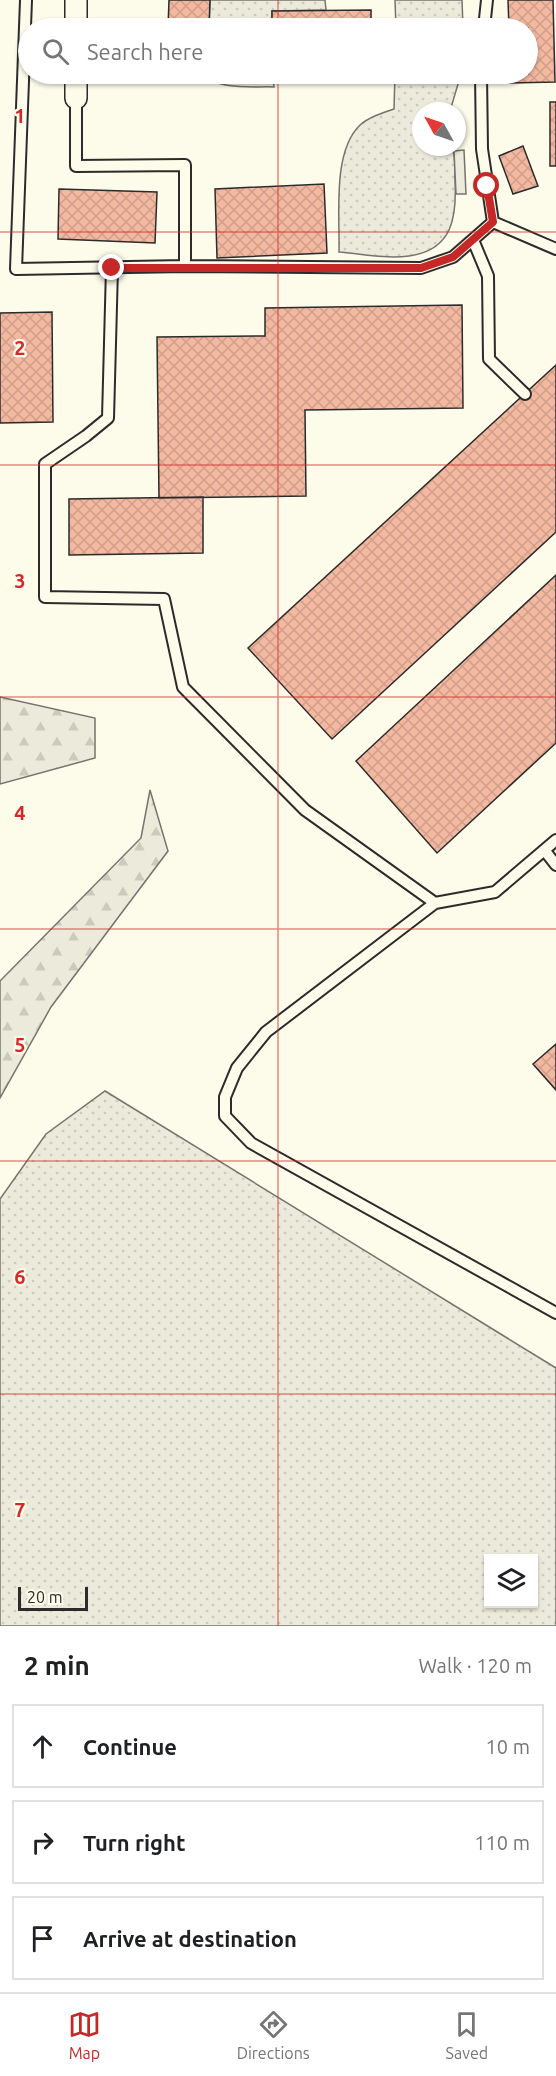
<!DOCTYPE html>
<meta charset="utf-8">
<style>
:root{--surface:#fff;--page:#f6f6f6;--text:#202124;--muted:#757577;--line:#e0e0e0;--accent:#c62828}
body{margin:0;font-family:Ubuntu,sans-serif;background:var(--page);color:var(--text)}
.controls{position:absolute;right:18px;bottom:18px;display:grid;overflow:hidden;border-radius:0px;box-shadow:0 2px 4px #0004}
.controls button{width:54px;height:54px;display:grid;place-items:center;padding:0;border:0;border-bottom:2px solid var(--line);background:var(--surface);color:var(--text);font:30px sans-serif}
.compass{position:absolute;left:412px;top:102px;width:54px;height:54px;border-radius:50%;background:var(--surface);box-shadow:0 2px 4px #0004;rotate:310deg}
.scale{position:absolute;left:18px;bottom:15px;width:70px;box-sizing:border-box;padding-left:6px;border:3px solid #2b2b2b;border-top:0;font-size:16px;line-height:21px;white-space:nowrap;color:#2b2b2b;-webkit-text-stroke:4px #fdfbea;paint-order:stroke}
.stop{position:absolute;width:18px;height:18px;margin:-14px;border:4px solid #c62828;border-radius:50%;background:#fff}
.stop.end{background:#c62828;border-color:#fff;box-shadow:0 2px 6px #0008}
.list{margin:0;padding:0;list-style:none}
h2{display:flex;justify-content:space-between;align-items:center;height:78px;margin:0;padding:0 24px;font-size:26px}
h2 small{font-size:20px;font-weight:400;color:var(--muted)}
.list li{display:grid;grid-template-columns:39px 1fr auto;gap:18px;align-items:center;box-sizing:border-box;height:84px;margin:0 12px 12px;padding:0 12px;border:2px solid var(--line);border-radius:0px}
.list b{display:block;font-size:22px;white-space:nowrap}
.list em{font-size:20px;font-style:normal;color:var(--muted)}
.icon{flex:none;width:33px;height:33px;fill:none;stroke:currentColor;stroke-width:2;stroke-linecap:round;stroke-linejoin:round}
.map{position:relative;flex:none;width:556px;height:1626px;overflow:hidden}
.search{position:absolute;background:var(--surface);box-shadow:0 2px 4px #0004;left:18px;right:18px;top:18px;height:66px;display:flex;align-items:center;gap:15px;box-sizing:border-box;padding:0 21px;border-radius:33px;color:var(--muted);font-size:22px}
.sheet{height:366px;background:var(--surface)}
nav{display:flex;justify-content:space-around;align-items:center;box-sizing:border-box;height:84px;border-top:2px solid var(--line);background:var(--surface);font-size:16px;color:var(--muted)}
nav a{display:grid;justify-items:center;gap:3px}
nav .on{color:var(--accent)}
.map>svg:first-child{display:block}
.grass{fill:url(#grass-dots);stroke:#74746e;stroke-width:1.5;fill-rule:evenodd}
.forest{fill:url(#forest-firs);stroke:#74746e;stroke-width:1.5}
.parking{fill:#eceadb;stroke:#74746e;stroke-width:1.5}
.building{fill:url(#building-cross-hatch);stroke:#2b2b2b;stroke-width:1.5}
.lines{fill:none;stroke-linecap:round;stroke-linejoin:round}
.service-casing{stroke:#2b2b2b;stroke-width:14}
.minor-casing{stroke:#2b2b2b;stroke-width:24}
.service{stroke:#fdfbea;stroke-width:10}
.minor{stroke:#fdfbea;stroke-width:21}
.route{stroke:#c62828;stroke-width:8}
.grid{fill:none;stroke:#d62828;stroke-width:1.5;stroke-opacity:0.55}
.grid-label{font-size:20px;text-anchor:middle;font-weight:bold;fill:#d62828;stroke:#fdfbea;stroke-width:4.5;stroke-linejoin:round;paint-order:stroke}
</style>
<div class="map">
<svg width="556" height="1626" viewBox="0 0 556 1626">
<defs>
<pattern id="grass-dots" width="8" height="8" patternUnits="userSpaceOnUse" patternTransform="scale(1.5)"><rect width="8" height="8" fill="#ecebdb"/><path d="M2 2h.1M6 6h.1" fill="none" stroke="#cbcabc" stroke-width="1.8" stroke-linecap="round"/></pattern>
<pattern id="forest-firs" width="22" height="20" patternUnits="userSpaceOnUse" patternTransform="scale(1.5)"><rect width="22" height="20" fill="#ecebdb"/><path d="M5 1l3.5 6h-7zM16 11l3.5 6h-7z" fill="#cbcabc"/></pattern>
<pattern id="building-cross-hatch" width="8" height="8" patternUnits="userSpaceOnUse" patternTransform="scale(1.5)"><rect width="8" height="8" fill="#f2b8a0"/><path d="M0 0l8 8M0 8l8-8" fill="none" stroke="#d09e8a"/></pattern>
</defs>
<rect width="100%" height="100%" fill="#fdfbea"/>
<path class="grass" d="M210,0H325L326,10L272,11V28H209Z
M395,0H462L463,28H396Z
M204,74H273L274,87C253,86 219,91 204,74Z
M395,74H461L450,111H421V147H453C455,158 455,169 455,179C457,217 453,250 409,256C386,259 362,254 339,252C340,216 332,152 360,125C369,117 382,113 394,109Z
M105,1091L556,1368V1626H0V1199L46,1134ZM488,1558H534V1604H488Z"/>
<path class="forest" d="M0,697L95,718V758L0,784Z
M150,790L168,851L51,1007L0,1098V981L141,838Z"/>
<path class="parking" d="M464,150L466,194H456L454,151Z"/>
<path class="building" d="M169,0H210L209,28H168Z
M508,0H553L555,82L510,83L509,74H528V28H509Z
M371,10V28H272V11Z
M550,102H556V166H550Z
M523,146L538,186L513,194L499,156Z
M324,184L327,253L217,258L215,189Z
M59,189L157,192L155,243L58,239Z
M462,305L463,408L305,410L306,496L159,498L157,337L265,336V308Z
M52,312L53,422L0,423V313Z
M556,365V532L332,739L248,648Z
M203,497V553L69,555V499Z
M556,575V743L437,853L356,761Z
M556,1044V1090L533,1064Z"/>
<g class="lines">
<g class="service-casing">
<path id="service" d="M26,0L16,269L185,266L421,268L453,257L493,222
M484,28L487,0
M481,74L482,149L493,222
M76,98V166L185,165V266
M493,222L556,249
M473,240L488,276L489,359L525,394
M112,268L108,418L86,436L45,464V597L164,599L183,687L305,810L435,903L495,892L556,840
M545,851L556,865
M435,903L266,1032L237,1068L225,1097V1116L251,1143L556,1313"/>
</g>
<g class="minor-casing">
<path id="minor" d="M76,0V28
M76,74V98"/>
</g>
<use href="#service" class="service"/>
<use href="#minor" class="minor"/>
</g>
<g class="lines">
<path class="route" d="M112,268H421L453,257L493,222L487,186"/>
</g>
<path class="grid" d="M278,0V28M278,74V1626M0,232H556M0,465H556M0,697H556M0,929H556M0,1161H556M0,1394H556"/>
<g class="grid-label">
<text x="20" y="123">1</text>
<text x="20" y="355">2</text>
<text x="20" y="588">3</text>
<text x="20" y="820">4</text>
<text x="20" y="1052">5</text>
<text x="20" y="1284">6</text>
<text x="20" y="1517">7</text>
</g>
</svg>
<div class="controls">
<button><svg class="icon" aria-label="layers" viewBox="0 0 24 24"><path d="M12 4l9 5-9 5-9-5zM3 14l9 5 9-5"/></svg></button>
</div>
<svg class="compass" viewBox="-18 -18 36 36"><path d="M0-13l5 13h-10z" fill="#e53935"/><path d="M0 13l5-13h-10z" fill="#757577"/></svg>
<div class="scale">20 m</div>
<div class="stop" style="left:487px;top:186px"></div>
<div class="stop end" style="left:112px;top:268px"></div>
<div class="search"><svg class="icon" aria-label="search" viewBox="0 0 24 24"><circle cx="10" cy="10" r="6"/><path d="M15 15l6 6"/></svg>Search here</div>
</div>
<section class="sheet">
<h2>2 min<small>Walk · 120 m</small></h2>
<ul class="list">
<li><svg class="icon" aria-label="ahead" viewBox="0 0 24 24"><path d="M12 20V5M6 11l6-6 6 6"/></svg><div><b>Continue</b></div><em>10 m</em></li>
<li><svg class="icon" aria-label="right" viewBox="0 0 24 24"><path d="M7 20v-9h11M14 6l5 5-5 5"/></svg><div><b>Turn right</b></div><em>110 m</em></li>
<li><svg class="icon" aria-label="arrive" viewBox="0 0 24 24"><path d="M6 21V4h12l-3 4 3 4H6"/></svg><div><b>Arrive at destination</b></div></li>
</ul>
</section>
<nav>
<a class="on"><svg class="icon" aria-label="map" viewBox="0 0 24 24"><path d="M3 6l6-2 6 2 6-2v14l-6 2-6-2-6 2zM9 4v14M15 6v14"/></svg>Map</a>
<a><svg class="icon" aria-label="directions" viewBox="0 0 24 24"><path d="M12 3l9 9-9 9-9-9zM9 14v-3h6M13 9l2 2-2 2"/></svg>Directions</a>
<a><svg class="icon" aria-label="saved" viewBox="0 0 24 24"><path d="M7 4h10v16l-5-4-5 4z"/></svg>Saved</a>
</nav>
